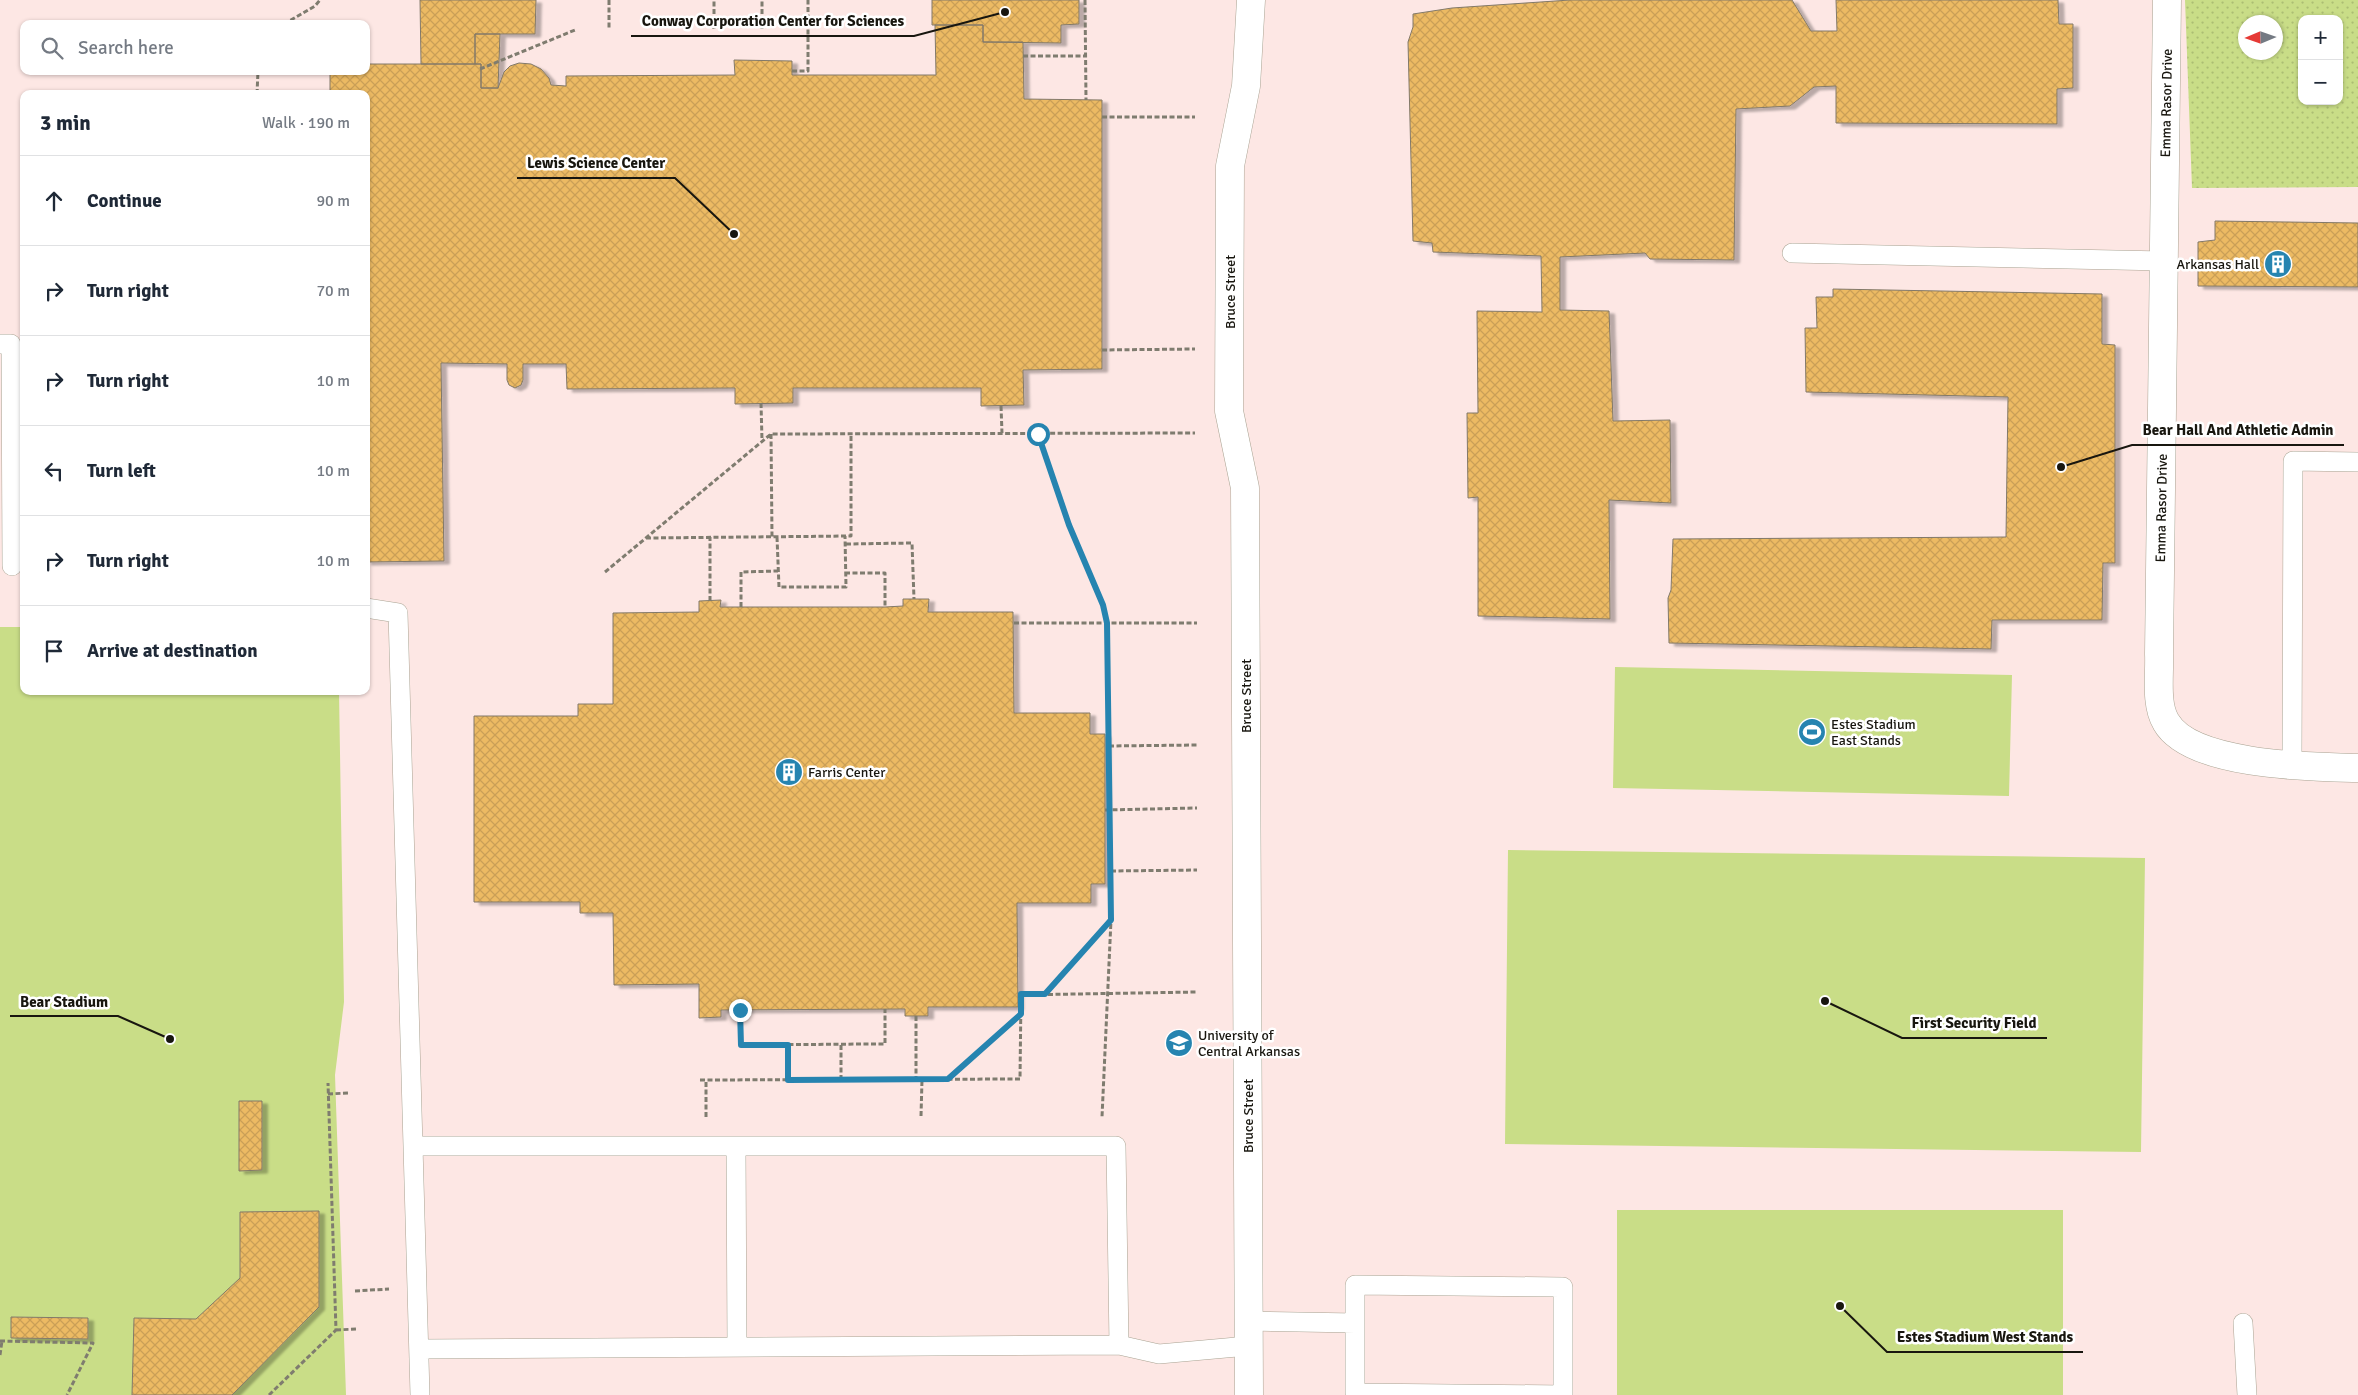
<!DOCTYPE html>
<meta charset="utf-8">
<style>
:root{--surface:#fff;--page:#f2f2f3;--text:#1f2937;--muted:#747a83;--line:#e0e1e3}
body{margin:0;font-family:Signika,sans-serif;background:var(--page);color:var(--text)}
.controls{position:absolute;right:15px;top:15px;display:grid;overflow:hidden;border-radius:10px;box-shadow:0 1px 4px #0004}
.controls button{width:45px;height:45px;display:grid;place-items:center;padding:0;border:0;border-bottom:1px solid var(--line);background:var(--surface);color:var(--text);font:25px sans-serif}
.compass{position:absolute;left:2238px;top:15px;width:45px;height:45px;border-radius:50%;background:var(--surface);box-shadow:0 1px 4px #0004;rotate:268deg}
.stop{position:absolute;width:15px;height:15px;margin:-11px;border:4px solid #2684b0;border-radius:50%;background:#fff}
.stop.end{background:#2684b0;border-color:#fff;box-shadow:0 1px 5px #0008}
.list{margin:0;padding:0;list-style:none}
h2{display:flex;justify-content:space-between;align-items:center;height:65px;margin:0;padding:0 20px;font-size:21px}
h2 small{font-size:16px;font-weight:400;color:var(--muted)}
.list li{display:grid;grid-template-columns:32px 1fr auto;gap:15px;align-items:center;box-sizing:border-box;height:90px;padding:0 20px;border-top:1px solid var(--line)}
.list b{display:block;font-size:19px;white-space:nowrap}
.list em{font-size:16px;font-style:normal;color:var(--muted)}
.icon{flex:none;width:28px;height:28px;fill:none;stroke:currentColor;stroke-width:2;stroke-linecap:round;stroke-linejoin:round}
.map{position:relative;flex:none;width:2358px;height:1395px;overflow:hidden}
.search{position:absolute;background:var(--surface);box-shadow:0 1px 4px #0004;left:20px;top:20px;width:350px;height:55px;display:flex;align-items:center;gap:12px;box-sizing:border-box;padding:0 18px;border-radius:10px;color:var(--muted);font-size:19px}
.panel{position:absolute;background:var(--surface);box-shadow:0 1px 4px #0004;left:20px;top:90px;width:350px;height:605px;border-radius:10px}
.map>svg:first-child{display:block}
.education{fill:#fde7e4;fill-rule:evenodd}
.grass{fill:url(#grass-dots);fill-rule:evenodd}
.pitch{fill:#c9dd87}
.building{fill:url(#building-cross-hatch);stroke:#827969;filter:url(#shadow)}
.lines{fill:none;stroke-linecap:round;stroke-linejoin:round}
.service-casing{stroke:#a9a392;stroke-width:20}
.minor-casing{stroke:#a9a392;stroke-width:29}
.tertiary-casing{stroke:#a9a392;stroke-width:29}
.path{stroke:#7f7c6f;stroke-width:3;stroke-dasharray:5 2.5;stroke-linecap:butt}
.service{stroke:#fff;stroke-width:19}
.minor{stroke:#fff;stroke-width:28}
.tertiary{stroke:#fff;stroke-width:28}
.route{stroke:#2684b0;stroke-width:6}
.labels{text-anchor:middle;stroke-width:5;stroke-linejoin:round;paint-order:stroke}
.street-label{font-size:14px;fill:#18160f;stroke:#fff}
.poi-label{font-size:14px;fill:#18160f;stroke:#fff;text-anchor:start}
.leader{fill:none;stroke:#18160f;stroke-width:2}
.callout-dot{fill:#18160f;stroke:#fff;stroke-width:2}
.callout-label{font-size:15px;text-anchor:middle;font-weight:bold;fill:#18160f;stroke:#fff;stroke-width:5;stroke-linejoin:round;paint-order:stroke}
</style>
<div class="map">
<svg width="2358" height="1395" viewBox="0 0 2358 1395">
<defs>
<pattern id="grass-dots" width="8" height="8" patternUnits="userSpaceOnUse" patternTransform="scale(1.25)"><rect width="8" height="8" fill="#c9dd87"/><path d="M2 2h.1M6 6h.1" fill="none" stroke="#acbd73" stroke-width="1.8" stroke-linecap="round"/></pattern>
<pattern id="building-cross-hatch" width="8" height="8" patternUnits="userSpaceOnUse" patternTransform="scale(1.25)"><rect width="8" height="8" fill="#ecba64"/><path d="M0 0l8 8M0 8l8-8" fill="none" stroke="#ca9f56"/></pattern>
<filter id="shadow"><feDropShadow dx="5.5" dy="3" stdDeviation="1" flood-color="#0004"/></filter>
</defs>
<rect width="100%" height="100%" fill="#fdf7e4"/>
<path class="education" d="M0,0H2358V1395H0ZM2302,19H2339V101H2302ZM2246,22H2276V52H2246ZM24,24H366V71H24ZM24,94H366V691H24Z"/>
<path class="grass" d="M2185,0H2358V187L2192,188ZM2302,19H2339V101H2302ZM2246,22H2276V52H2246Z"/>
<path class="pitch" d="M0,627H24V691H339L344,1002L335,1075L346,1395H0Z
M1615,667L2012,675L2009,796L1613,788Z
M1508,850L2145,858L2141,1152L1505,1144Z
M1617,1210H2063V1395H1617Z"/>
<path class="building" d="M420,0H536L535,34H475V64H421Z
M932,0H1079V24L1061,25V43L983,42V25H932Z
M1570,0H1792L1811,31H1837L1836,0H2058L2059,24H2073V88L2057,89V124L1836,123V86L1814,87L1790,106L1736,109L1734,260L1650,259L1645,253L1560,257V310L1609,311L1613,421L1670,420L1671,503L1609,500L1610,619L1478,616V497L1468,498L1467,413H1478L1477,311L1542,312L1541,256L1433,252L1432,243L1413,241L1408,42L1413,27V14L1452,8Z
M935,25H983V42H1023L1024,99L1102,100V369L1023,370L1024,405L981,406V388H793V403L735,404V388L567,389L566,364H523V380L521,385L515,388L509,385L507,380V364L441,363L444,561L366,562V94H330V71H366V64H481V88H498L504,72L510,66L519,63L531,64L541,69L549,78L551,85L566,86V76L735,75L734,60L792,61V75H936Z
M475,34H500L498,88H481V64H475Z
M2215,221L2358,223V287L2198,286V242L2215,240Z
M1833,289L2102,294V344L2115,345V563H2103L2102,620H1992L1991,649L1669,643L1668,598L1671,590L1673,539L2006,537L2008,397L1806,392L1805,328H1817L1816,297H1833Z
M903,599H929L928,612H1013L1014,713H1090V734H1105V884H1091V903H1017L1018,1007H928V1016H905V1009L721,1010V1017L699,1018V984L614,985L613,913H580V902H474V716H578V704H613V613L699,612V601L721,600L720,607H885L903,606Z
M239,1101H262V1170L239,1171Z
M319,1211V1307L232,1395H132L134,1318L196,1319L240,1278V1212Z
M11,1317L88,1318V1339L11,1338Z"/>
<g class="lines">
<g class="service-casing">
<path id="service" d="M1792,253L2164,261
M0,344H11L12,566
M366,608L398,613L420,1395
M2292,767L2293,461L2358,462
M414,1146H1116L1119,1345
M736,1146L737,1347
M1355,1285L1563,1287V1395L1355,1393Z
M1249,1321L1355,1323
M2243,1323L2247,1395
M420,1349L1119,1345L1159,1354L1248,1346"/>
</g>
<g class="minor-casing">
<path id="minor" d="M2167,0L2159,654C2160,674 2155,704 2166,722C2191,766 2313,767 2358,768"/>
</g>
<g class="tertiary-casing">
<path id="tertiary" d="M1249,1395L1245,488L1229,411L1230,166L1246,86L1251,0"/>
</g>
<path class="path" d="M609,0V30
M1085,0L1086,100
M284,24L315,6L320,0
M714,29V0
M762,29V0
M1023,56H1085
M480,69L575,30
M792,71H808V0
M257,94L258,71
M1102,117H1195
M1102,350L1195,349
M761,403L762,440
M1001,406L1002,433
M771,434L772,537
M1038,434L1069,525L1103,605L1107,623L1111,920L1102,1117
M777,537L779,587H846L845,536
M646,538L851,536V434
M846,544L912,543L914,599
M605,572L771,434L1195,433
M845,573H885V607
M710,601V537
M741,607V572L778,571
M1014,623H1197
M1109,746L1197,745
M1105,810L1197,808
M1111,871L1197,870
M1045,993L1111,920
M1018,995L1197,992
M740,1010L741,1045L867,1044H885V1009
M916,1016V1079
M949,1079L1021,1015
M700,1080L1020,1079L1021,995
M788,1080V1045
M841,1080V1044
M328,1094L348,1093
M921,1116L922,1080
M706,1117V1080
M355,1291L389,1289
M336,1330L356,1329
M0,1341L93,1343L67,1395
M0,1355L2,1341
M269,1395L336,1330L328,1083"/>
<use href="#service" class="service"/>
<use href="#minor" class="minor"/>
<use href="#tertiary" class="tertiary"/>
</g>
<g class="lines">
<path class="route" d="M740,1010L741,1045H788V1080L948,1079L1021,1014V994H1045L1111,920L1107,623L1103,605L1069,525L1038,434"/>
</g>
<defs>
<g id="building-disc" transform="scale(1.4375)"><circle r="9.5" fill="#2684b0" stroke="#fff"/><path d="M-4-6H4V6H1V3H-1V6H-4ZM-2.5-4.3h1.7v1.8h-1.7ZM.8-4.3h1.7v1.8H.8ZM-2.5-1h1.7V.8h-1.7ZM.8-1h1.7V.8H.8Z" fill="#fff"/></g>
<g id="stadium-disc" transform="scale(1.4375)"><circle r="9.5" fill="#2684b0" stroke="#fff"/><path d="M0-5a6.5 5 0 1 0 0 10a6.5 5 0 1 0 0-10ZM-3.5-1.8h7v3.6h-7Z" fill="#fff"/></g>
<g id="university-disc" transform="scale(1.4375)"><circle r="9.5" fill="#2684b0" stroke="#fff"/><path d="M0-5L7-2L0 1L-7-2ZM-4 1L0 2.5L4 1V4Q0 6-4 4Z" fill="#fff"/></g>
</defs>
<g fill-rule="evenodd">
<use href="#building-disc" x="2278" y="264"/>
<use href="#stadium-disc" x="1812" y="732"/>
<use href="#building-disc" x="789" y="772"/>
<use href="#university-disc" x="1179" y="1043"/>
</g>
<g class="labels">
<g class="street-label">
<text transform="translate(2166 103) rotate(-89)" y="5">Emma Rasor Drive</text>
<text transform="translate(1230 292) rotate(-90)" y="5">Bruce Street</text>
<text transform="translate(2161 508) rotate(-89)" y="5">Emma Rasor Drive</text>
<text transform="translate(1246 696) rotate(-90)" y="5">Bruce Street</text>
<text transform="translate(1248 1116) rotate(-90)" y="5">Bruce Street</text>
</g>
<g class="poi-label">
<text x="2259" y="269" text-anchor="end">Arkansas Hall</text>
<text x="1831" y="729">Estes Stadium<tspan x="1831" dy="16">East Stands</tspan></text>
<text x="808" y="777">Farris Center</text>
<text x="1198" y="1040">University of<tspan x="1198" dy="16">Central Arkansas</tspan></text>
</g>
</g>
<path class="leader" d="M1005 12L914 36H631M734 234L675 178H517M2061 467L2132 445H2344M170 1039L118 1016H10M1825 1001L1902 1038H2047M1840 1306L1887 1352H2083"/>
<g class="callout-dot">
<circle cx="1005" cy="12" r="5"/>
<circle cx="734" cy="234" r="5"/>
<circle cx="2061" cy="467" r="5"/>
<circle cx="170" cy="1039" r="5"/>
<circle cx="1825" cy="1001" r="5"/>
<circle cx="1840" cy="1306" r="5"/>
</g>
<g class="callout-label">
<text x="773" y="26">Conway Corporation Center for Sciences</text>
<text x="596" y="168">Lewis Science Center</text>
<text x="2238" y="435">Bear Hall And Athletic Admin</text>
<text x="64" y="1007">Bear Stadium</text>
<text x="1974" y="1028">First Security Field</text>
<text x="1985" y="1342">Estes Stadium West Stands</text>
</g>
</svg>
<div class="controls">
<button>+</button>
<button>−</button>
</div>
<svg class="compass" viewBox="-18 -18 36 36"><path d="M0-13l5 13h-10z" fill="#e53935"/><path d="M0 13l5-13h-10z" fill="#747a83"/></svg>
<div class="stop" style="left:1038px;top:434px"></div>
<div class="stop end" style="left:740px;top:1010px"></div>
<div class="search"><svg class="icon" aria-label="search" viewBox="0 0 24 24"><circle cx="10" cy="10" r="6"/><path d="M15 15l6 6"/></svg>Search here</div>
<section class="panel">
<h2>3 min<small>Walk · 190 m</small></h2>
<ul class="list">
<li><svg class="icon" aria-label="ahead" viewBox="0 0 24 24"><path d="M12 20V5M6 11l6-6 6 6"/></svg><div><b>Continue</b></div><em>90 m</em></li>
<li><svg class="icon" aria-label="right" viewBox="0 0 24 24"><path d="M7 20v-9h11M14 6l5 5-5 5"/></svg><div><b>Turn right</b></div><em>70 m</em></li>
<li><svg class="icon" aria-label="right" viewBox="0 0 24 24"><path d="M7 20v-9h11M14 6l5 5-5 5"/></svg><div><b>Turn right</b></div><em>10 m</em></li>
<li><svg class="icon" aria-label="left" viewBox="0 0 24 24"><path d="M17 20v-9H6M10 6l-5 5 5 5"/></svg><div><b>Turn left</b></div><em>10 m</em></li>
<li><svg class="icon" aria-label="right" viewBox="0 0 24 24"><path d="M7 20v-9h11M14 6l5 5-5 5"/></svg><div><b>Turn right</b></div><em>10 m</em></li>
<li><svg class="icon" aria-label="arrive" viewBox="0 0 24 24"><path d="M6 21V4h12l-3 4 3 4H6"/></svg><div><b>Arrive at destination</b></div></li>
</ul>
</section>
</div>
